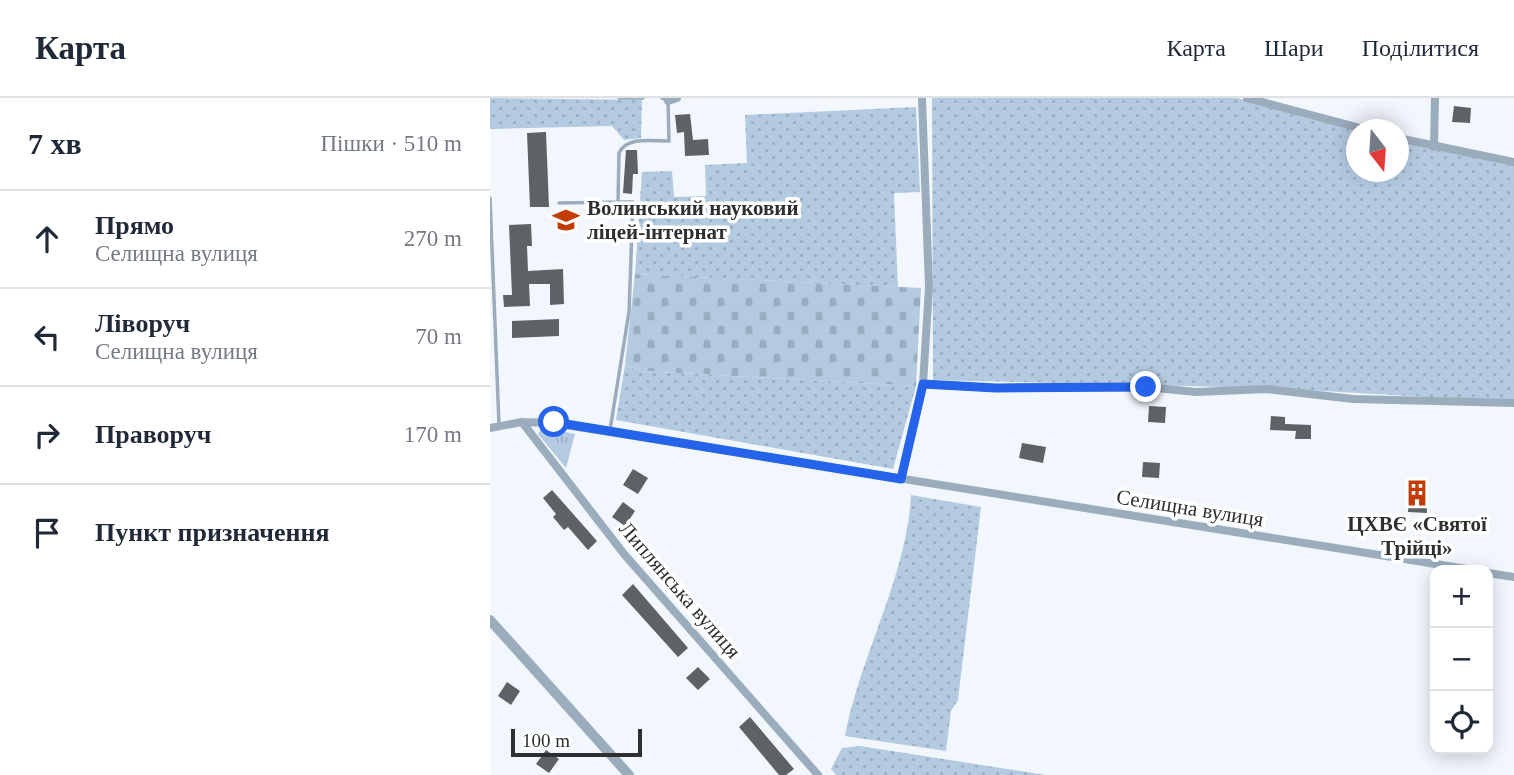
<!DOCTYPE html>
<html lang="uk">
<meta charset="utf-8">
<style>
:root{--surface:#fff;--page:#f2f2f3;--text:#1f2937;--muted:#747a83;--line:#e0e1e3}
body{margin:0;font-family:Georgia,serif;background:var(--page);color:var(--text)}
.controls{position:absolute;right:21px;bottom:21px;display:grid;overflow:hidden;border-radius:14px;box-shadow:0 4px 18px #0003}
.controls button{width:63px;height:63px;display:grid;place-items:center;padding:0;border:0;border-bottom:2px solid var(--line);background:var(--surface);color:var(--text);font:35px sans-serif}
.compass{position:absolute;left:856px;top:21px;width:63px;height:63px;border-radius:50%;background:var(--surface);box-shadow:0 4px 18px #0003;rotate:163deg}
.scale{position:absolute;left:21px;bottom:18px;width:131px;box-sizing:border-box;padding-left:7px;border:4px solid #2d2f31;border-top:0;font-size:19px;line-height:24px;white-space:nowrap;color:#2d2f31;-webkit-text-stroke:5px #fff;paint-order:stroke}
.stop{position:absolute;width:21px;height:21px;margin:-16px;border:5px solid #2563eb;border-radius:50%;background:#fff}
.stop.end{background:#2563eb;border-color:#fff;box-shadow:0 2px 7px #0008}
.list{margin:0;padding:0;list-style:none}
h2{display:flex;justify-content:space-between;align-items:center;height:91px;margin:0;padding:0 28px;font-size:30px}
h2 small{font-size:23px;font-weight:400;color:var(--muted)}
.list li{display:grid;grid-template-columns:46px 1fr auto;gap:21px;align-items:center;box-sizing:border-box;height:98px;padding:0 28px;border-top:2px solid var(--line)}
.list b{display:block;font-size:26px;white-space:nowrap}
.list p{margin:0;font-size:23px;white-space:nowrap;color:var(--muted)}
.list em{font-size:23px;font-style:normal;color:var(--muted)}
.icon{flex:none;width:38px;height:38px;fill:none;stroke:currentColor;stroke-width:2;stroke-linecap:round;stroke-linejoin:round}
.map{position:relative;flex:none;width:1024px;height:677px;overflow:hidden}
header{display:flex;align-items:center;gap:42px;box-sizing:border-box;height:98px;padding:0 35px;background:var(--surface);border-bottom:2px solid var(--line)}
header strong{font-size:33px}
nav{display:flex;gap:38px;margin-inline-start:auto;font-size:24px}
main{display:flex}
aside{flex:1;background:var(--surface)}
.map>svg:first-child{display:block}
.grass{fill:url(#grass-tufts)}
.cemetery{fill:url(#cemetery-stones)}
.garden{fill:url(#garden-dots)}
.building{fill:#5d6267}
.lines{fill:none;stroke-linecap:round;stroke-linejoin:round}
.service{stroke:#9bacbc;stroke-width:3.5}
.minor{stroke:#9bacbc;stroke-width:8}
.tertiary{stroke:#9bacbc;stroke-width:10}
.route{stroke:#2563eb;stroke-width:9}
.labels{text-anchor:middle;stroke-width:7;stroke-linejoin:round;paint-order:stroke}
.poi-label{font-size:21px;font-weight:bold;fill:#2d2f31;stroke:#fff;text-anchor:start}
.street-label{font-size:21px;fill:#2d2f31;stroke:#fff}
</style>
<header>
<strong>Карта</strong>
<nav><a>Карта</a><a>Шари</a><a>Поділитися</a></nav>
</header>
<main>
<aside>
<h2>7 хв<small>Пішки · 510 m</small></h2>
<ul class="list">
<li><svg class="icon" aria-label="ahead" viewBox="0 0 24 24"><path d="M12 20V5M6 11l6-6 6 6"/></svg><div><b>Прямо</b><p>Селищна вулиця</p></div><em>270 m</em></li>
<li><svg class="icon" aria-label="left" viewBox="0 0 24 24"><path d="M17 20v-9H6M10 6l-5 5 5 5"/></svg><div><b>Ліворуч</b><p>Селищна вулиця</p></div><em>70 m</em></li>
<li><svg class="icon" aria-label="right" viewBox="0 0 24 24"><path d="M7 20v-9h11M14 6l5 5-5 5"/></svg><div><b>Праворуч</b></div><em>170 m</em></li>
<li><svg class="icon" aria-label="arrive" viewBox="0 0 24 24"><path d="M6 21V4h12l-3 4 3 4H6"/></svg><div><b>Пункт призначення</b></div></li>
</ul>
</aside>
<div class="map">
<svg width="1024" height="677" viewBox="0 0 1024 677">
<defs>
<pattern id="grass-tufts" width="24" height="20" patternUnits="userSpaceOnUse" patternTransform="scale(1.75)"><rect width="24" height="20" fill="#b3cae0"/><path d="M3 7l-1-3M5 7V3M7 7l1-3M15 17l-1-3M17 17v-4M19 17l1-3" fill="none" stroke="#9aaec1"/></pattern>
<pattern id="cemetery-stones" width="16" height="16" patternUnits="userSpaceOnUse" patternTransform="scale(1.75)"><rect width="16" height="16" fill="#b3cae0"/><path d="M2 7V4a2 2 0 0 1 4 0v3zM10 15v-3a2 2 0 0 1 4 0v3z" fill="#9aaec1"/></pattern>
<pattern id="garden-dots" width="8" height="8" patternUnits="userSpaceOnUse" patternTransform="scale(1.75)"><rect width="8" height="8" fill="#b3cae0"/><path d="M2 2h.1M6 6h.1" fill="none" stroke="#9aaec1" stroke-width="1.8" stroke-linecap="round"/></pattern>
</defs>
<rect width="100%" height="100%" fill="#f1f7fd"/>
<path class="grass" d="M52,329L85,336L76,370L48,336Z"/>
<path class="cemetery" d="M145,176L431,190L426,288L151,273L135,267Z"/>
<path class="garden" d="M0,0L152,2L151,40L134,42L122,28L0,31Z
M442,0H747L866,32V74H908L909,42L1024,68V304L779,290L443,282Z
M426,9L430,94L404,95L408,189L145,176L152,74L182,73L184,99L216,98L215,67L257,65L255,17Z
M135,267L151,273L426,288L403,371L126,322Z
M421,397L491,409L468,602L461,613L456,653L355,638C370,558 417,478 421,397Z
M370,648L556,677H346L341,671L352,650Z"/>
<path class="building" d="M964,8L981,10L980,25L962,24Z
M200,16L203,42L218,41L219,57L195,58L194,34L187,35L185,17Z
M56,34L59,109H40L37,35Z
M136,52H147L148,76H143L142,96L133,95Z
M41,126L42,148H37L38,173L73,171L74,206L60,207V186H39L40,208L14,209L13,197H22L19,127Z
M69,221V238L22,240V223Z
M659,308L676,309L675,325L658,324Z
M781,318L795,319V326L821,327V341H805L806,333L780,332Z
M532,345L556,349L553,365L529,360Z
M653,364L670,365L669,380L652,379Z
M143,371L158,380L148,396L133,387Z
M920,383L936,384L937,415L918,414Z
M62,392L107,443L98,452L78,429L74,432L63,419L66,416L53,400Z
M133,404L145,413L135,428L122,419Z
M143,486L198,550L188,559L132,497Z
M208,569L220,581L208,592L196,580Z
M17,584L30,593L21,607L8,598Z
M260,619L304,671L296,677H289L249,629Z
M56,652L69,661L59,675L46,666Z"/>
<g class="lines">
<path class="service" d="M129,0H153
M0,100L9,327
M69,105L128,104L129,55C137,38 163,43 179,43L178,3L172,0
M120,332L139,214L143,104H128"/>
<path class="minor" d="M757,0L878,32
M178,3L187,0
M908,40L1024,64
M944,49L945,0
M433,286L506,290L656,289L706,294L777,291L863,301L1024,305
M32,324L134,456L328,677
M0,330L32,324L63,325L983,472
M411,381L433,286L439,189L432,0
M998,475L1024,479"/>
<path class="tertiary" d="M0,522L139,677"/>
</g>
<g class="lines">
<path class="route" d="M64,324L411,381L433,286L506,290L656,289"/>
</g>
<defs>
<g id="school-bare" transform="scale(2.1)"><path d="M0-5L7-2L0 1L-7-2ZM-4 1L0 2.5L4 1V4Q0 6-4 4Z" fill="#c33c05" stroke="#fff" stroke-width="2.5" paint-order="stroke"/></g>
<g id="building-bare" transform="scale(2.1)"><path d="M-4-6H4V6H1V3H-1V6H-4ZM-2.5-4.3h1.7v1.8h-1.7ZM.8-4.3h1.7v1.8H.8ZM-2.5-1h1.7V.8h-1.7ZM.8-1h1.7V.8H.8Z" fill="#c33c05" stroke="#fff" stroke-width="2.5" paint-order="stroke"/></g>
</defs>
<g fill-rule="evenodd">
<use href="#school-bare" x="76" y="122"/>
<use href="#building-bare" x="927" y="395"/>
</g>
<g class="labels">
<g class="poi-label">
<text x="97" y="117">Волинський науковий<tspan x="97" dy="24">ліцей-інтернат</tspan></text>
<text x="927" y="433" text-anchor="middle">ЦХВЄ «Святої<tspan x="927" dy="24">Трійці»</tspan></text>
</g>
<g class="street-label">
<text transform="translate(700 410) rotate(9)" y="7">Селищна вулиця</text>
<text transform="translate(190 492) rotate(49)" y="7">Липлянська вулиця</text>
</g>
</g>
</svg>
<div class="controls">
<button>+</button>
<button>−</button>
<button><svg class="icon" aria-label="locate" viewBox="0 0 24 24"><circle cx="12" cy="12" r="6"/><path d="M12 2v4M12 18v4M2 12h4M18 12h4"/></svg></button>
</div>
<svg class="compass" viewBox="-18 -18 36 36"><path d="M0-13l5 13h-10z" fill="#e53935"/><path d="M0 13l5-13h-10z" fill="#747a83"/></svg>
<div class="scale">100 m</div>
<div class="stop" style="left:64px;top:324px"></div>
<div class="stop end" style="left:656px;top:289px"></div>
</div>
</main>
